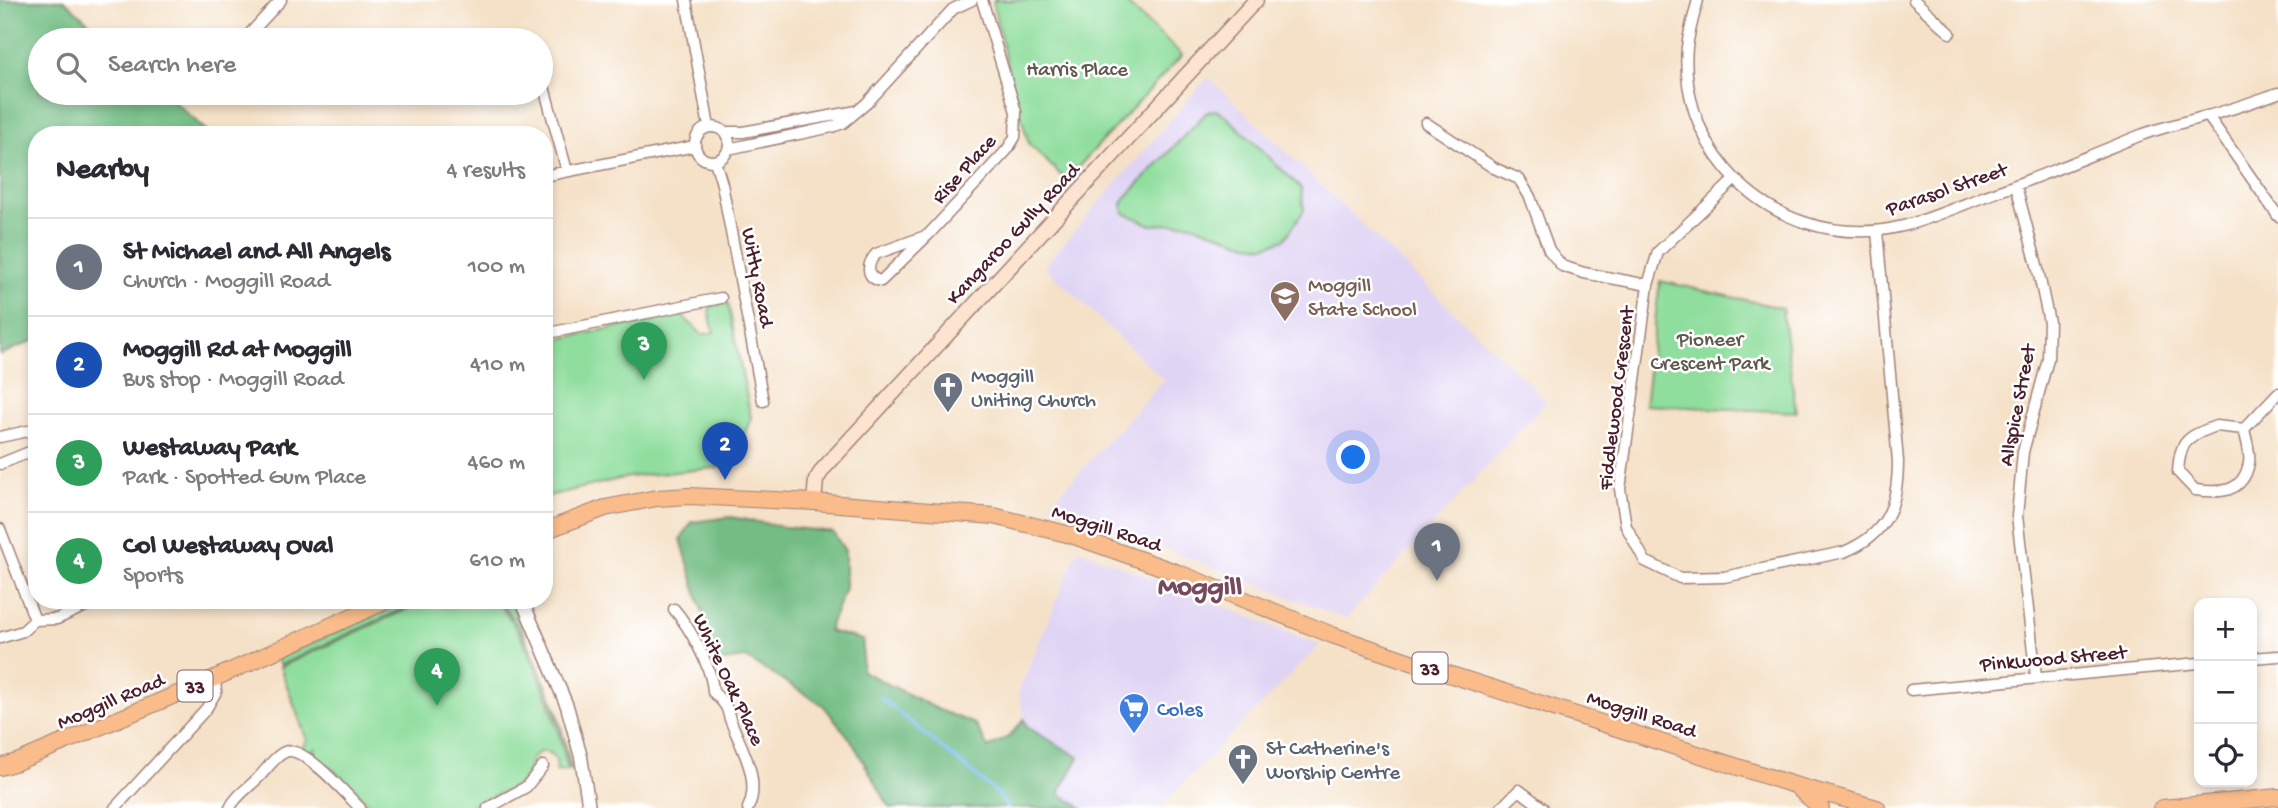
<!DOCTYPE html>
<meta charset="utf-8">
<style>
:root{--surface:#fff;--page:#f7f7f7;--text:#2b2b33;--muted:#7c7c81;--line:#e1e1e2;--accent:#1f6fb2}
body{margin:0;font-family:"Gochi Hand",sans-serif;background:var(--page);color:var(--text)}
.controls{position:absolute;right:21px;bottom:21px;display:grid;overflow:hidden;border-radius:14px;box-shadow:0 4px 10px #0003}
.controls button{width:63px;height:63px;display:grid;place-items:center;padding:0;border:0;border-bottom:2px solid var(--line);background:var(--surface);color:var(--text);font:35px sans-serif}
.you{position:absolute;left:1354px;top:458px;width:24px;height:24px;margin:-18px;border:5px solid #fff;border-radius:50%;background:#1a73e8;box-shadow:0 0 0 10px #1a73e833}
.badge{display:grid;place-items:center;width:46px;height:46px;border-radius:50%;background:var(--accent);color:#fff;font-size:23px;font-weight:700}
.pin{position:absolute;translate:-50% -58px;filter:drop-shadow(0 2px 4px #0008)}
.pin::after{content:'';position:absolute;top:37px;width:24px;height:21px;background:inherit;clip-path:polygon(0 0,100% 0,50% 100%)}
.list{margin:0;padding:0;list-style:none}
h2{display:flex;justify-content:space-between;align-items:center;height:91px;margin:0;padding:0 28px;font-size:30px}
h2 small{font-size:23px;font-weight:400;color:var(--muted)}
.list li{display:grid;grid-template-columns:46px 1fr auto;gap:21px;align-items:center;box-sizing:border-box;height:98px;padding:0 28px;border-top:2px solid var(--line)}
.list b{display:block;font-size:26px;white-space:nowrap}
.list p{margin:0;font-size:23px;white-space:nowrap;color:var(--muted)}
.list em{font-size:23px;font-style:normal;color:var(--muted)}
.icon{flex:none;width:38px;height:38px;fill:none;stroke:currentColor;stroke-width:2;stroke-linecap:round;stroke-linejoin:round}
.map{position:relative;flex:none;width:2278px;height:808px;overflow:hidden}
.search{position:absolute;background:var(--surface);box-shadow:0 4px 10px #0003;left:28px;top:28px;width:525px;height:77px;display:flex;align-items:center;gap:18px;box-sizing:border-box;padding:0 24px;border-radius:38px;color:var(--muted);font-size:26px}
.panel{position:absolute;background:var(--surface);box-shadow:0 4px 10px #0003;left:28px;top:126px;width:525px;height:483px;border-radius:28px}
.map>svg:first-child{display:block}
.built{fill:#e0d4f4}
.green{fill:#8fde9d;stroke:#6c7e64;stroke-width:2}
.forest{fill:#73bd84;stroke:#5e6e58;stroke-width:2}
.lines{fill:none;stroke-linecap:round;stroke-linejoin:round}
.stream{stroke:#7cbef2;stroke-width:3.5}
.minor-casing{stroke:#a08079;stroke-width:13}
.tertiary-casing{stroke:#a08079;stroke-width:15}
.secondary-casing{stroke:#a08079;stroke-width:17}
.primary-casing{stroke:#a08079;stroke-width:18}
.minor{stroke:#fff;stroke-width:10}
.tertiary{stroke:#fff;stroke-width:12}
.secondary{stroke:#fde4d0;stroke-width:14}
.primary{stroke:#f9bc8a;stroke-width:16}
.labels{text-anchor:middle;stroke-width:5;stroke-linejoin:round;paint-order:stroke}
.shield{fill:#fff;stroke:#80626b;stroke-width:2}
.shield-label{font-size:19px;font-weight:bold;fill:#4a1f2b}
.park-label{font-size:21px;fill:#5f584d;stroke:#fff}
.street-label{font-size:21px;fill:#4a1f2b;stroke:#fff}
.education-label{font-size:21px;fill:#785e54;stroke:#fff;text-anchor:start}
.worship-label{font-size:21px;fill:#5b616d;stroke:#fff;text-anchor:start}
.shop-label{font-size:21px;fill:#366cbe;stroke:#fff;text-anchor:start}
.district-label{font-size:28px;font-weight:bold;fill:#764a5d;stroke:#fff}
</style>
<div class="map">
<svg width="2278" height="808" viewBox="0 0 2278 808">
<rect width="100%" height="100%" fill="#fff"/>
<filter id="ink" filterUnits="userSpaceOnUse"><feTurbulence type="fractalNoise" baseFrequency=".0143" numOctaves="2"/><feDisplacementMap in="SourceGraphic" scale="14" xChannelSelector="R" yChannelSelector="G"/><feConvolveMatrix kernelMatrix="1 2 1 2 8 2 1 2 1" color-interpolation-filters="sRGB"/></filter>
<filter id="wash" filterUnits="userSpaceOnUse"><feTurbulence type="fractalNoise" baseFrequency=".00686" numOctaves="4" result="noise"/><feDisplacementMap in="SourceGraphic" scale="28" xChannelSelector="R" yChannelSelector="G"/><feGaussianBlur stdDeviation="1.57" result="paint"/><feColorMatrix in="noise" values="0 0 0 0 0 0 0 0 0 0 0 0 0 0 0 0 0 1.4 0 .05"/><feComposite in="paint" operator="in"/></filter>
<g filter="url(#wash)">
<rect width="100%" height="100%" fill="#f5e1c7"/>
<path class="built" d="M1208,77L1547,401L1346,619L1050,504L1164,380L1044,266Z
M1078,549L1320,645L1159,808H1083L1060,793L1080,757L1027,727L1018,693Z"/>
<path class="green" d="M994,0H1123L1182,55L1066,180L1029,144L1011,81L993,5Z
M1215,110L1224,114L1301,188L1304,210L1285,239L1265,246L1248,244L1188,223L1151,225L1124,213L1122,204L1127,196L1207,112Z
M1660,281L1782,308L1796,412L1645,405Z
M728,303L751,418L732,466L628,477L544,497V342L680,314L703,335L714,332L709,312L711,306Z
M408,600H422L280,665L276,659Z
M427,600H495C532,639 556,718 568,770L556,771C559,760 553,752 541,751L531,759L527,774L521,784L465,808H374L329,766L322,764L312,756L315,749L309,753L302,748L307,740L280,667Z
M498,600H512L516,615L556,708L572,770H570C560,718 534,639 498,600Z"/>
<path class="forest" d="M0,0H64L108,40H40V93H165L211,135H37V339L0,355Z
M731,517L784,527L833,532L845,551V588L828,631L863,640L862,671L939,710L975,724L988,748L1010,736L1024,719L1027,727L1079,757L1059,793L1082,808H890L851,740L823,705L746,658L717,662L681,539L692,522Z"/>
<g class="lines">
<path class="stream" d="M880,697L998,794L1008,808"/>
</g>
</g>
<g filter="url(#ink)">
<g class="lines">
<g class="minor-casing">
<path id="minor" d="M686,0L709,127
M1698,0C1694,15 1689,31 1687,47C1683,90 1698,136 1726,169C1770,221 1838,242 1903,226C1930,219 1957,207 1983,197C2037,178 2089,156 2141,135C2163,127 2185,122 2207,116C2231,110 2255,101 2278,93
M1914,0L1950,33
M515,39L516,40
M244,40L281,0
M541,76L567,171
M2208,116L2278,216
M1426,123L1494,168L1519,179L1530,197L1549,250L1562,266L1584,273L1648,285
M695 144a17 17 0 1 1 34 0a17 17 0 1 1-34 0Z
M724,132H743L857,111
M728,149L832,127L843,123L867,103L953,9L972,0
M715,161L722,184L763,401
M544,176L695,146
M1735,179L1658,252L1648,285L1620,489L1626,526L1645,561L1680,578L1724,577L1844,552C1887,534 1898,506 1898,461L1877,231
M2016,186L2037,265L2049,322L2048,359L2023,452L2017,516L2036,677
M928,235L1007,150L1015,137L1016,112L982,0
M928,235L881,281C866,278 866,265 876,254Z
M544,334L721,298
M2216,426L2244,429C2246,439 2251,453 2249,463C2243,494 2219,493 2195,490L2178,472C2180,440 2187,437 2216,426Z
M2244,429L2278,393
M0,437L37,429
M0,464L37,449
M0,529L35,620
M674,609C690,628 712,667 713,692C717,696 721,699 724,704C728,708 728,714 730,719C740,746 762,779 748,808
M0,638L23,631L35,620L57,619L99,600
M2252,658L2278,656
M1911,690L2199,663
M115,808L206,709L216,692L215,678
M230,808C236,795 250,787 260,776C267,769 277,753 288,751C307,749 347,795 360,808
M488,808L526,787L543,766
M1501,808L1519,790L1543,808"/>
</g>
<g class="tertiary-casing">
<path id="tertiary" d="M522,600L567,706L581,757L589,808"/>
</g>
<g class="secondary-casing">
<path id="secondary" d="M814,502L816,480L823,469L1256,0"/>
</g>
<g class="primary-casing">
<path id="primary" d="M544,531L605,508L657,498L689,496L814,502L994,516L1071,535L1181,574L1332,635L1411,662L1794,785L1877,808
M0,767L17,762L215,678L388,600
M1799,789L1821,808
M2162,808L2278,797"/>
</g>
<use href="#minor" class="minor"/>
<use href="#tertiary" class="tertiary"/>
<use href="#secondary" class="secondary"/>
<use href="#primary" class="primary"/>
</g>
</g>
<defs>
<g id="school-pin" transform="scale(1.575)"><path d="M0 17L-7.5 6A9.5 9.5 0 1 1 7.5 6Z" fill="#8d6e63" stroke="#fff"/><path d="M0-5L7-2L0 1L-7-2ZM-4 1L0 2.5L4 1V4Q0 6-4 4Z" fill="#fff"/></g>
<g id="church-pin" transform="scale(1.575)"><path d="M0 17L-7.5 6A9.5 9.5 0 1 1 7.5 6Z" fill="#6b7280" stroke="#fff"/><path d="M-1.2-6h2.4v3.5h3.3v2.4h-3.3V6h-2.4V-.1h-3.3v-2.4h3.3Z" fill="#fff"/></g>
<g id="supermarket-pin" transform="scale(1.575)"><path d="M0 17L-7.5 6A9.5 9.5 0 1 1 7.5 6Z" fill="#3f7fe0" stroke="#fff"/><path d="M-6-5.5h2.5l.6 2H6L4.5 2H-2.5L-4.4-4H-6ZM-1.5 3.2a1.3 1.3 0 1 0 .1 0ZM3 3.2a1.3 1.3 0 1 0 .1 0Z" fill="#fff"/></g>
</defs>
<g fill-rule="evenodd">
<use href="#school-pin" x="1285" y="296"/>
<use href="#church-pin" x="948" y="387"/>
<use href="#supermarket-pin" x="1134" y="708"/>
<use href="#church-pin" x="1243" y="759"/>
</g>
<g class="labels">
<g class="shield">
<rect x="1412.5" y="652.5" width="35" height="31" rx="5"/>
<rect x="177.5" y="670.5" width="35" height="31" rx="5"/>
</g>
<g class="shield-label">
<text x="1430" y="675">33</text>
<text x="195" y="693">33</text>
</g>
<g class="park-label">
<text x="1077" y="75">Harris Place</text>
<text x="1710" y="345">Pioneer<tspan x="1710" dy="24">Crescent Park</tspan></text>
</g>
<g class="street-label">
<text transform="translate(963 168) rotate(-48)" y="7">Rise Place</text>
<text transform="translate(1946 188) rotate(-19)" y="7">Parasol Street</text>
<text transform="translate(1012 233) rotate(-47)" y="7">Kangaroo Gully Road</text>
<text transform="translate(759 277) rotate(79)" y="7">Witty Road</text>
<text transform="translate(1615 398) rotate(-83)" y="7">Fiddlewood Crescent</text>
<text transform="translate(2016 405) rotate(-79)" y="7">Allspice Street</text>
<text transform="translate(1107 527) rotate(18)" y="7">Moggill Road</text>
<text transform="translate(2053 657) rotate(-5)" y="7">Pinkwood Street</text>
<text transform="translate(730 679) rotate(65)" y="7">White Oak Place</text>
<text transform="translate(110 700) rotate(-23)" y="7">Moggill Road</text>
<text transform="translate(1642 713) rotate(18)" y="7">Moggill Road</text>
</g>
<g class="education-label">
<text x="1308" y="291">Moggill<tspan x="1308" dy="24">State School</tspan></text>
</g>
<g class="worship-label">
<text x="971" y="382">Moggill<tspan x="971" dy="24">Uniting Church</tspan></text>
<text x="1266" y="754">St Catherine's<tspan x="1266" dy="24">Worship Centre</tspan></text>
</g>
<g class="shop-label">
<text x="1157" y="715">Coles</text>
</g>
<g class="district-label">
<text x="1200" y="594">Moggill</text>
</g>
</g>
</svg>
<div class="controls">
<button>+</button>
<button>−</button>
<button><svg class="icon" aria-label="locate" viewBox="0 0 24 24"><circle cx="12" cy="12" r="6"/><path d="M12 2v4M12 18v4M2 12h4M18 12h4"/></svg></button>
</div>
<div class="you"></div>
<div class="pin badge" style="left:1437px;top:581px;background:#6b7280">1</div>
<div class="pin badge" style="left:725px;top:480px;background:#1a4fb4">2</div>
<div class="pin badge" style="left:644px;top:380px;background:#2e9e5b">3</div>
<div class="pin badge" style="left:437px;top:706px;background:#2e9e5b">4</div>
<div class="search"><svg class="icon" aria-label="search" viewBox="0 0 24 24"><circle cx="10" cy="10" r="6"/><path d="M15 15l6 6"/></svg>Search here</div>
<section class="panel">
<h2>Nearby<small>4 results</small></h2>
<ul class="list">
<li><span class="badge" style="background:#6b7280">1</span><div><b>St Michael and All Angels</b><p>Church · Moggill Road</p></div><em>100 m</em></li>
<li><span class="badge" style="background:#1a4fb4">2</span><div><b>Moggill Rd at Moggill</b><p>Bus stop · Moggill Road</p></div><em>410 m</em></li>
<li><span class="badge" style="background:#2e9e5b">3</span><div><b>Westaway Park</b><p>Park · Spotted Gum Place</p></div><em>460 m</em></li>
<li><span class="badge" style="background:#2e9e5b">4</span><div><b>Col Westaway Oval</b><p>Sports</p></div><em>610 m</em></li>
</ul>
</section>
</div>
